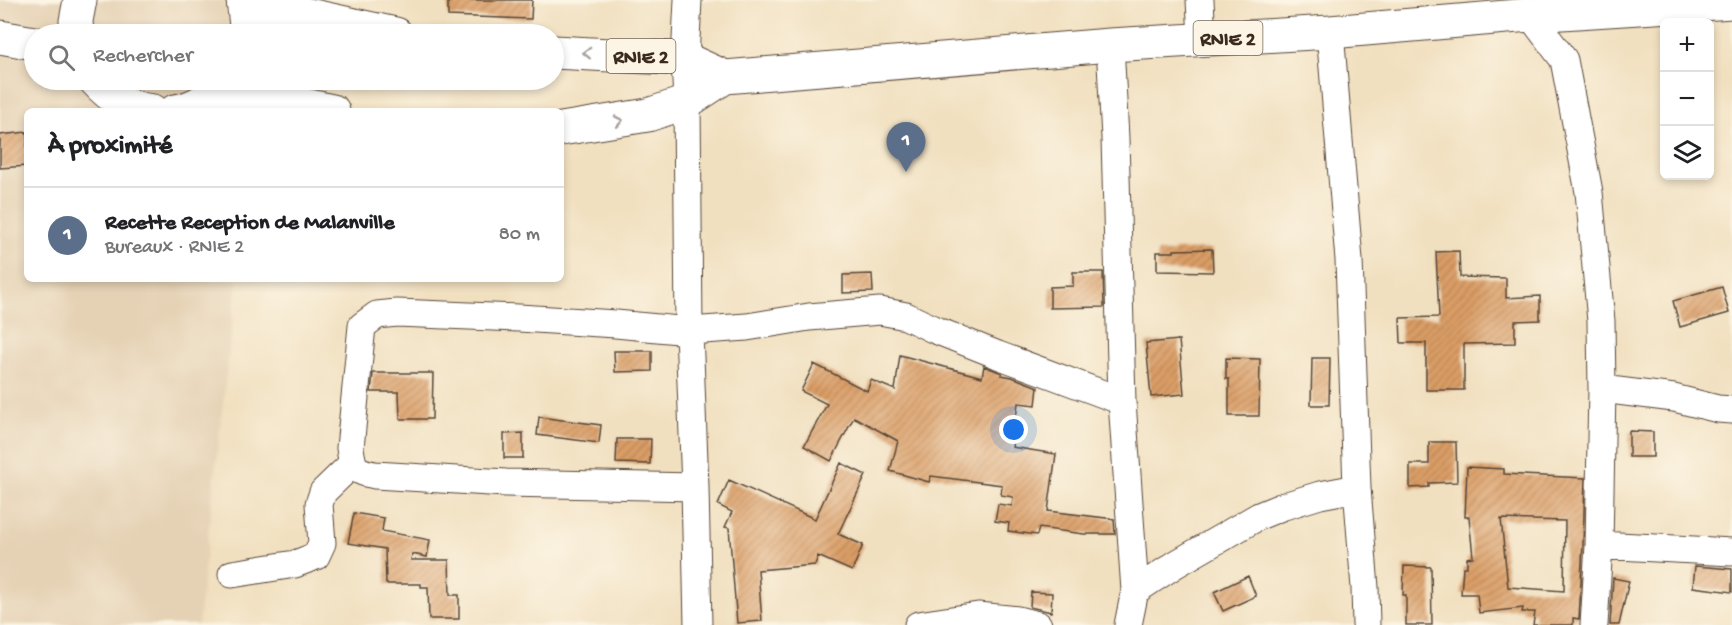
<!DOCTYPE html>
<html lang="fr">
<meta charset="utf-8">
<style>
:root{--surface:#fff;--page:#f2f2f2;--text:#202124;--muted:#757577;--line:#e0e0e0;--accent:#b5179e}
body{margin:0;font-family:"Gochi Hand",sans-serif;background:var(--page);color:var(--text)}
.controls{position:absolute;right:18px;top:18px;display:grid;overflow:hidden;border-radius:9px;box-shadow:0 3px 9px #0003}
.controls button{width:54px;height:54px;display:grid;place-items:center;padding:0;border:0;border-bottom:2px solid var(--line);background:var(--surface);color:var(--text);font:30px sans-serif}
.you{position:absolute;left:1014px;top:430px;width:21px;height:21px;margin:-15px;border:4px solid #fff;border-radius:50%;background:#1a73e8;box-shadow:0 0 0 9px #1a73e833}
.badge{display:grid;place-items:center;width:39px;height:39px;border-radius:50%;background:var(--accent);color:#fff;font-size:20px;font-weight:700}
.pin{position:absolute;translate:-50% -50px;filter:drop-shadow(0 2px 3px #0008)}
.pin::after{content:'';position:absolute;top:32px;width:21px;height:18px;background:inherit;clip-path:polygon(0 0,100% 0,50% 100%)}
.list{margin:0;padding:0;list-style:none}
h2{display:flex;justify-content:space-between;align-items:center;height:78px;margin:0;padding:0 24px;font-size:26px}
h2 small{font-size:20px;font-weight:400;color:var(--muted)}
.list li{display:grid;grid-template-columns:39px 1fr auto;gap:18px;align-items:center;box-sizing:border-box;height:96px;padding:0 24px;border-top:2px solid var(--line)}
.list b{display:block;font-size:22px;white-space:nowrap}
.list p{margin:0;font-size:20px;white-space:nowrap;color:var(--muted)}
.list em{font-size:20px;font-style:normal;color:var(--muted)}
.icon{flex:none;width:33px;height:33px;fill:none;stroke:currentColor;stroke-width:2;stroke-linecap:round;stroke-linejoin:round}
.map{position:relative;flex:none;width:1732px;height:625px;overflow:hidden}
.search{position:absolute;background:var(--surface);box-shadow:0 3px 9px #0003;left:24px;top:24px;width:540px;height:66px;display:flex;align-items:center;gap:15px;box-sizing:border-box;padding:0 21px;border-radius:33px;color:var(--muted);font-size:22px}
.panel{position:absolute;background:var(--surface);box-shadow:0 3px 9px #0003;left:24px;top:108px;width:540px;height:174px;border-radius:9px}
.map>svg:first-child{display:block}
.built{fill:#e5d1b4}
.building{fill:url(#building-hatch);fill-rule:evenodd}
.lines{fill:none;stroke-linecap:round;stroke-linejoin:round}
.minor-casing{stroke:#564536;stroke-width:29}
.primary-casing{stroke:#564536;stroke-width:35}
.minor{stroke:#fff;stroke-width:27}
.primary{stroke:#fff;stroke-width:33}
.oneway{stroke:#a79f9a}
.labels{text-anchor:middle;stroke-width:6;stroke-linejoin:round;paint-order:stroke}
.shield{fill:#fcf5e5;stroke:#75675a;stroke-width:1.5}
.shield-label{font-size:20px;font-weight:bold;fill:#3b2a1e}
</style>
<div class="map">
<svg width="1732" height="625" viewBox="0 0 1732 625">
<defs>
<pattern id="building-hatch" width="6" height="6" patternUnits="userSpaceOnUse" patternTransform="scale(1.5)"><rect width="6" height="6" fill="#db9e66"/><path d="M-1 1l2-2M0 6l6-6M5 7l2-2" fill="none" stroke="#b38153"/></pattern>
</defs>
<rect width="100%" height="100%" fill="#fcf5e5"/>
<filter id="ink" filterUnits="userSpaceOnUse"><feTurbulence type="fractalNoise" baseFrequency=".0167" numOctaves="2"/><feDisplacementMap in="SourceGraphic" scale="12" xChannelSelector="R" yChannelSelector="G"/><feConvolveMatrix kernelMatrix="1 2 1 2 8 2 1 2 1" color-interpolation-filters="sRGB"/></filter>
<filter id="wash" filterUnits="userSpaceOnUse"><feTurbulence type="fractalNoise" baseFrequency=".008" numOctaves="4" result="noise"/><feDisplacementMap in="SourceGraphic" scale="24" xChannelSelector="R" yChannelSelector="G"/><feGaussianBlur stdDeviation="1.35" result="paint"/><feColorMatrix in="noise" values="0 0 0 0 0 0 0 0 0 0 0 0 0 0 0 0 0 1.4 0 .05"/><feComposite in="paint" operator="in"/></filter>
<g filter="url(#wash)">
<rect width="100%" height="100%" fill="#f1e0c0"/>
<path class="built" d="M0,0H269L265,34H34V80H260L256,111H27V279H237L198,625H0Z"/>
<g id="blocks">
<path class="building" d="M448,0H532L531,19L448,16Z
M27,132V166L0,168V135Z
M1212,249L1213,272L1157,271V252H1174V250Z
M1459,251L1460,277L1506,278V298L1540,296V320L1515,321V343L1464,344V390H1426V343H1401L1400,318L1439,317L1436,252Z
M1073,272H1103L1104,307L1050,308V287L1073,286Z
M872,274L873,292L843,293V275Z
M1722,287L1729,313L1680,327L1673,301Z
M1179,340L1184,394L1151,397L1146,343Z
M614,351H652V371L615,372Z
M900,355L982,377L984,366L1002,373L1001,375L1012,377L1038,387L1036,405L1018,403L1012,447L1056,454L1048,511L1114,519L1115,534H1084L1039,528L1037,535L1008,531L1009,523L995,521L998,504L1012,506L1013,497L1001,495L1002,485L931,476L929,482L890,471L898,441L854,417L831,461L804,446L827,404L801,391L814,364L867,391L871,380L895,390Z
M1226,358L1260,359L1259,416H1229V379H1226Z
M1312,358H1330L1329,405H1311Z
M373,373H433L432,419H400L399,392H371Z
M539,417L601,425L599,443L537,435Z
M1629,431L1653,432V457H1629Z
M523,433V458H504V434Z
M617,439H651L650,464L616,463Z
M1429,442H1456L1457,482L1429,483V487L1410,488V464H1429Z
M841,463L866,475L838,534L863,545L852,571L818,556L815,565L758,570L762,621L737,623L729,528L725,527L732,512L718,505L729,480L815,519Z
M1467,467L1504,469V474L1585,478L1583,544L1579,619L1573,618V625H1533L1535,612H1522L1523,608L1479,613L1477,594H1461L1463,567H1467V558L1473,557L1469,517H1465ZM1501,519L1565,521L1564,591L1508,587Z
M354,513L384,518L382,531L430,540L427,557L412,554L411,560H449L450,595H459V619H429L428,587H421V584H386L385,549L348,543Z
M1404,566L1431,567L1432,625H1406V595H1403Z
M1695,566L1732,569V592L1693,587Z
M1248,576L1256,596L1223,611L1214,592Z
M1613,578L1629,581L1619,625H1610Z
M1031,592L1052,593L1051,612L1030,607Z"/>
</g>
</g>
<g filter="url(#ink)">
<use href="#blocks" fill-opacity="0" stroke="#564536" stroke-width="1.5"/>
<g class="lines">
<g class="minor-casing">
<path id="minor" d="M688,0L685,59L687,102L689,331L695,487L698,625
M1200,0L1202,39
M1530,15L1564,60L1589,192L1601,321L1602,389L1599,545L1594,625
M1330,32L1349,260L1357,488L1365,588L1366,625
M1110,45L1115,138L1122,401L1135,591L1128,625
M1602,389L1674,398L1718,409L1732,410
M695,487L506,483L375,475C354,471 353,468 350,448L362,326L377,315L397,313L519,318L616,324L689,331L747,327L809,317L880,311L906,316L933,329L998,355L1122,401
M1599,545L1732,552
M232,574L295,564L316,556L322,543L319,504L323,492L352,464
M1135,591L1176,564L1259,516L1281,507L1320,495L1357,488
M918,625L978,616L1018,620L1038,625"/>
</g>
<g class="primary-casing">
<path id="primary" d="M243,0L247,34
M244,1L396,34
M77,34L76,21L80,0
M0,37L34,43
M554,52L685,59L725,77
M95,80C110,97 130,109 153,111
M217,92L287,101L333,111
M175,111C196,108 213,96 227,80
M561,129L648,115L687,102L725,77L1110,45L1330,32L1530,15L1732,2"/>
</g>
<use href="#minor" class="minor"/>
<use href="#primary" class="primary"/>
</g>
<defs><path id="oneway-chevron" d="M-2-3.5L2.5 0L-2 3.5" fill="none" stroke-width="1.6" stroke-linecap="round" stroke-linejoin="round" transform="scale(1.5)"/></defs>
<g class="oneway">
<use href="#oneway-chevron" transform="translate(587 53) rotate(-178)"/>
<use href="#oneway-chevron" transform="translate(619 121) rotate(-11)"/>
</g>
</g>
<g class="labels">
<g class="shield">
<rect x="1193.5" y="21" width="69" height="34" rx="4.5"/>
<rect x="606.5" y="39" width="69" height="34" rx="4.5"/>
</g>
<g class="shield-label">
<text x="1228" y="45">RNIE 2</text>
<text x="641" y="63">RNIE 2</text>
</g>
</g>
</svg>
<div class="controls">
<button>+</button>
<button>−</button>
<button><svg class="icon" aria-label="layers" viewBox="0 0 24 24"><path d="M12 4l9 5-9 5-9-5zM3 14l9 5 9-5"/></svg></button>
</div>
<div class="you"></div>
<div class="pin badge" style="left:906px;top:172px;background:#5c6f8a">1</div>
<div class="search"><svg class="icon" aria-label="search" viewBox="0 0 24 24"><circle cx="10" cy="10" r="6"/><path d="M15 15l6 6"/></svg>Rechercher</div>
<section class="panel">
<h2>À proximité<small></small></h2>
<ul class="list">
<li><span class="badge" style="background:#5c6f8a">1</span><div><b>Recette Reception de Malanville</b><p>Bureaux · RNIE 2</p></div><em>80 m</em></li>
</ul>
</section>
</div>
